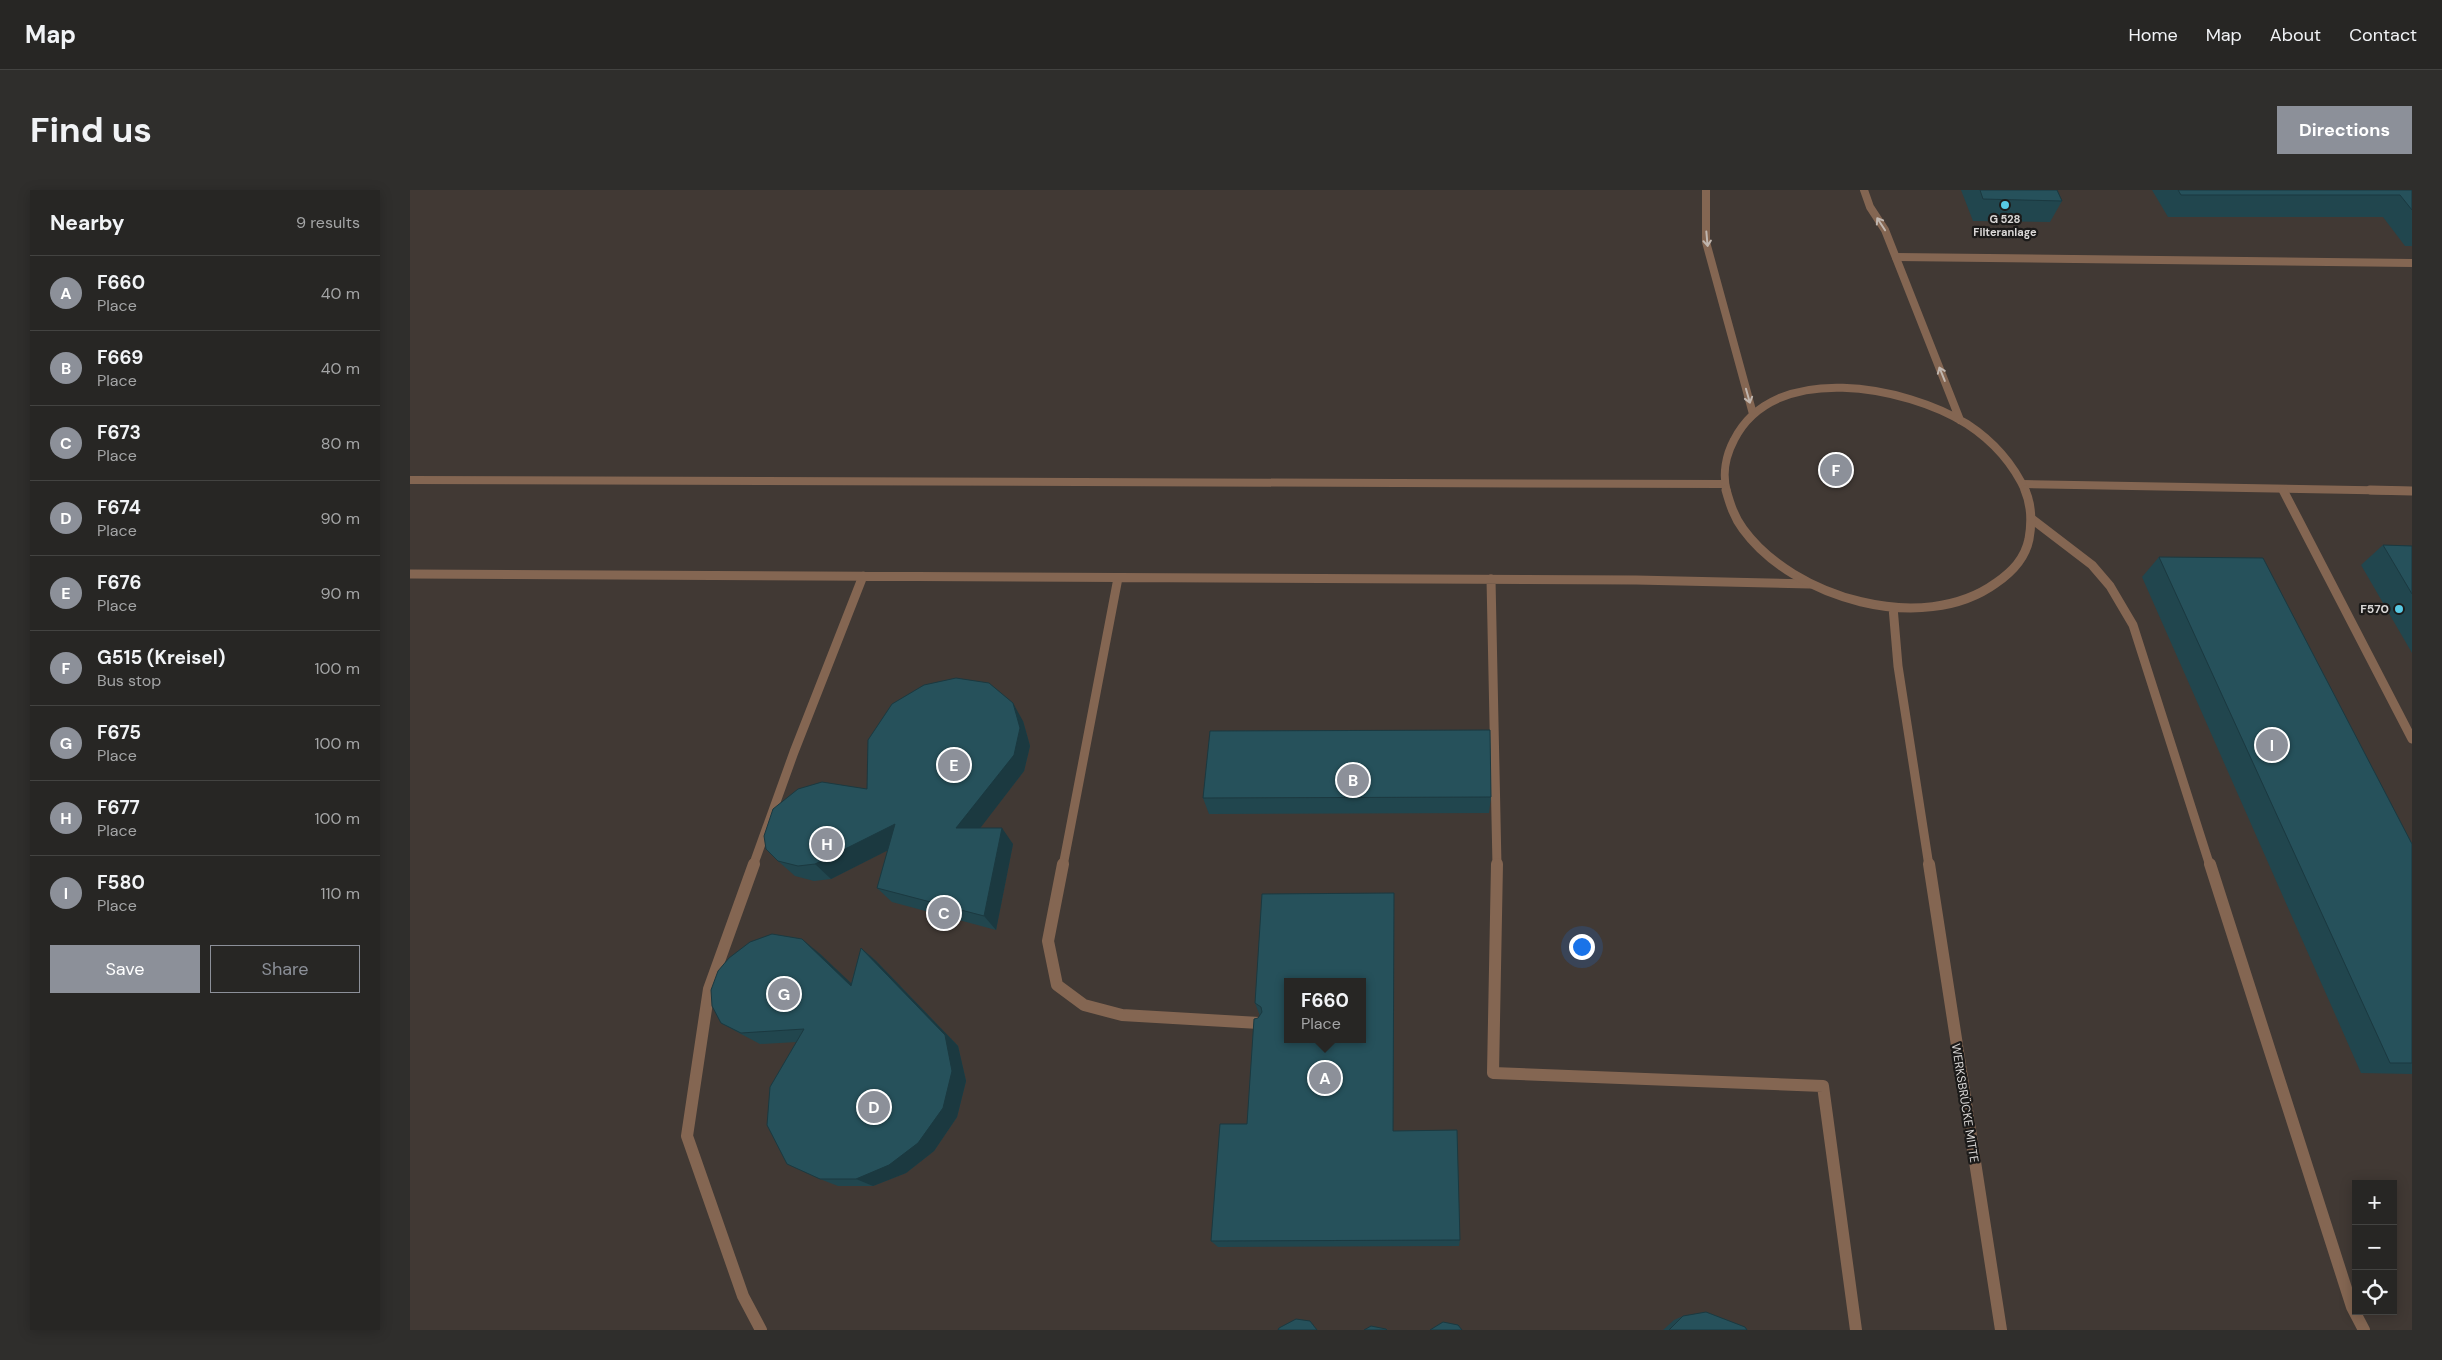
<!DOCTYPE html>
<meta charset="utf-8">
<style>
:root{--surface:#272624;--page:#2f2e2c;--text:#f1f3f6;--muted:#a4a5a6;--line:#434341;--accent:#8c9099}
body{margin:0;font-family:"DM Sans",sans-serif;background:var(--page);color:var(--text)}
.controls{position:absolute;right:15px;bottom:15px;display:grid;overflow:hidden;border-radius:0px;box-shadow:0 2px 12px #0003}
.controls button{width:45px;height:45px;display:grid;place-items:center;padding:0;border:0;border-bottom:1px solid var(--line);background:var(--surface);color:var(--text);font:25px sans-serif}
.you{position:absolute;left:1171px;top:756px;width:18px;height:18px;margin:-12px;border:4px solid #fff;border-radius:50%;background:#1a73e8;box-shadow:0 0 0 8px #1a73e833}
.badge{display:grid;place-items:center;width:32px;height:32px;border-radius:50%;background:var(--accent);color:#fff;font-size:16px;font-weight:700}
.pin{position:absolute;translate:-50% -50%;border:2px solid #fff;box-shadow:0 1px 5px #0006}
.popup{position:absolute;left:874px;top:788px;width:82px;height:65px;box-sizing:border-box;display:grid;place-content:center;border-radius:0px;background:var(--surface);filter:drop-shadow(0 1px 4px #0005);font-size:16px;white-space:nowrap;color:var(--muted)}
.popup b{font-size:19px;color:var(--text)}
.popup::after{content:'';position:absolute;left:50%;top:100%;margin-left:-10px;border:10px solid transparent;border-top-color:var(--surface)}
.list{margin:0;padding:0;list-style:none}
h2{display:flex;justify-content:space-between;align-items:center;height:65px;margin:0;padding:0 20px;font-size:21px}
h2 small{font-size:16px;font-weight:400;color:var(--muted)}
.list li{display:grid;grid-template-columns:32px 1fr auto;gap:15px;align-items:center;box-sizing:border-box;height:75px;padding:0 20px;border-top:1px solid var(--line)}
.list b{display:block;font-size:19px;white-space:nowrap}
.list p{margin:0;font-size:16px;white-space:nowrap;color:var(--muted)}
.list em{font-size:16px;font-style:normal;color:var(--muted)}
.actions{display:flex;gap:10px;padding:15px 20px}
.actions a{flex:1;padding:11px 0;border:1px solid var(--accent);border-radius:0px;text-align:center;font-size:18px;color:var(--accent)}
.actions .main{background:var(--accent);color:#fff}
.icon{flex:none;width:28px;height:28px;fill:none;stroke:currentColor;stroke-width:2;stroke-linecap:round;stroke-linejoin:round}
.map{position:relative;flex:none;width:2002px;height:1140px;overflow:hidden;border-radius:0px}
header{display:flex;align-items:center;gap:30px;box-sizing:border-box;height:70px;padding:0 25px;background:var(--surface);border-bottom:1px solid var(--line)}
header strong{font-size:24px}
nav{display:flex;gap:28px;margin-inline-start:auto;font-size:18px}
.intro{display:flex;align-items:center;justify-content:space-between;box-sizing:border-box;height:120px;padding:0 30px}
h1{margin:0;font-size:35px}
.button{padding:12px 22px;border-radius:0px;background:var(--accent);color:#fff;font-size:18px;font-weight:700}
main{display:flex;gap:30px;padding:0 30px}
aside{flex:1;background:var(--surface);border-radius:0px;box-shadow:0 2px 12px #0003}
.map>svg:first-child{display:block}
.built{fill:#413934;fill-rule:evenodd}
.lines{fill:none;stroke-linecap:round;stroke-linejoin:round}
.service-far2{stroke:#846652;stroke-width:8}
.service-far1{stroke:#846652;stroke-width:9}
.service{stroke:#846652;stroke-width:12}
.minor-far2{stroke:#846652;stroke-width:8}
.minor-far1{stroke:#846652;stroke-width:9}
.minor{stroke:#846652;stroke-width:12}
.wall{fill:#21464e}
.shaded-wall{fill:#1b3940}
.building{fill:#26515b;stroke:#1b3940;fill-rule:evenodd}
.oneway{stroke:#c0b6af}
.poi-dot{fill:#57c9e3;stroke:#1b1a19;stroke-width:2}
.labels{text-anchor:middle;stroke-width:4.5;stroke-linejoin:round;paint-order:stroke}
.far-poi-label{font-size:11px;font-weight:bold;fill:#dad8d7;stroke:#1b1a19}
.poi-label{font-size:12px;font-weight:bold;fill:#dad8d7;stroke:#1b1a19;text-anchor:end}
.street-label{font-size:12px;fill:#dad8d7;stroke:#1b1a19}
</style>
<header>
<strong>Map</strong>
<nav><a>Home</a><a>Map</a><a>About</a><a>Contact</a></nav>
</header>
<div class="intro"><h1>Find us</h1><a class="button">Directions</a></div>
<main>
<aside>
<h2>Nearby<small>9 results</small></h2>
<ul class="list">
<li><span class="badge">A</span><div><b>F660</b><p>Place</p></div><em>40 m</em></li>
<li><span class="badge">B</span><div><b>F669</b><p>Place</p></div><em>40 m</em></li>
<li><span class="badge">C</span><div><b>F673</b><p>Place</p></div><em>80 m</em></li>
<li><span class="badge">D</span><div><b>F674</b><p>Place</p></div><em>90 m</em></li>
<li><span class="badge">E</span><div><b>F676</b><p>Place</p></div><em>90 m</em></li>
<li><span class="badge">F</span><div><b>G515 (Kreisel)</b><p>Bus stop</p></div><em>100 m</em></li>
<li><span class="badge">G</span><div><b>F675</b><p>Place</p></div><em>100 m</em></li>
<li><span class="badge">H</span><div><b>F677</b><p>Place</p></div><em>100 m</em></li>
<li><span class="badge">I</span><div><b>F580</b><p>Place</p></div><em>110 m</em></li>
</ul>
<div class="actions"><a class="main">Save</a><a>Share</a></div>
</aside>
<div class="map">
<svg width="2002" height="1140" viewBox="0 0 2002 1140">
<rect width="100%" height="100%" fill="#343230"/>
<path class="built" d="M0,0H2002V1140H0ZM878,792H952V849H878ZM1946,994H1983V1121H1946Z"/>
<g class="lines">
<path class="service-far2" d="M1486,67L2002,73
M0,290L1313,294
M1613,294L2002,301"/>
<path class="service-far1" d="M1873,300L2002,549
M1960,300L2002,301
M1622,329L1682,375L1700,396L1723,435L1800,676
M0,384L1226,390L1400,394
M1081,389L1087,676
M343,676L384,562L453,386
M653,676L708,388"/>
<path class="service" d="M344,674L299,799L277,946L333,1106L351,1140
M653,674L638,751L647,795L674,815L712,825L849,833
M1087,674L1083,883L1413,896L1446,1140
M1800,674L1942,1117L1954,1140"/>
<path class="minor-far2" d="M1296,0V52L1343,224
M1454,0L1460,17L1475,40L1550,230
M1317,302C1312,284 1316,265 1324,250C1364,170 1496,196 1557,234C1583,251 1603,273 1616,302"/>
<path class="minor-far1" d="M1316,300C1320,314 1324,327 1333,339C1383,408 1513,446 1586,393C1602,382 1615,369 1619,349C1622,332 1622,316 1615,300
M1483,417L1488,476L1519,676"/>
<path class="minor" d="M1519,674L1591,1140"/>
</g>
<path class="wall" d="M1551,0H1647L1652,11L1640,32L1563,31Z
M1742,0H2002V56H1995L1973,27H1758Z
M1973,355L2002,356V463L1951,375Z
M1749,367L2002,654V884L1951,883L1732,387Z
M613,531L620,556L614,581L570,638L603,654L586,740L482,712L467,698L478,660L421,689L404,691L385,686L368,671L457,599Z
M1081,607L1079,623L799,624L793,608Z
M984,717L983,941L1050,1050L1049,1056L808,1057L801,1051L837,934L848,828L850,826L845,813Z
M451,758L466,771L548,856L556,891L547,927L524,961L496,983L463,996H428L410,989L387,852L350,854L331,844L311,833L409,763L441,794Z
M1273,1126L1337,1140H1253L1264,1130Z"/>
<path class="shaded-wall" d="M603,513L613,531L620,556L614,581L558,654L546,638Z
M485,634L498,650L421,689L405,674Z
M592,638L603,654L586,740L574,726Z
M392,749L409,763L457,808L441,796Z
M451,758L466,771L548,856L556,891L547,927L524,961L496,983L463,996L446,989Z"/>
<path class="building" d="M1570,0H1647L1652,11L1573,9Z
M1768,0H2002V20L1990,5H1771Z
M1973,355L2002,356V404Z
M1749,367L1853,368L2002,654V873H1980Z
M546,488L579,493L603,513L610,538L604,565L546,638H592L574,726L467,698L485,634L405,674L388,676L368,671L356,659L354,646L363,619L388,599L412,592L457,599L458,550L482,514L514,495Z
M1080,540L1081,607L793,608L800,541Z
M984,703L983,941L1047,940L1050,1050L801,1051L810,934H837L844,829L848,828L852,822L851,817L845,813L852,704ZM878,792H952V849H878Z
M362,744L392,749L441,796L451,758L535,845L542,881L533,918L508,953L479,975L446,989H410L377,974L357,935L360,897L394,839L331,843L311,833L302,816L301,800L308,781L319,768L340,752Z
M1296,1122L1335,1137L1337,1140H1259L1273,1126Z
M886,1129L900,1131L907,1140H868L869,1138Z
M1033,1132L1048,1135L1052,1140H1020Z
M961,1136L976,1139L977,1140H954Z"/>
<defs><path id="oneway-shaft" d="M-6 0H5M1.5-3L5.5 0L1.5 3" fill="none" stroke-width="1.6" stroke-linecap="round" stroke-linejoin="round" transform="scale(1.25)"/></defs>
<g class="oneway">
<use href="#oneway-shaft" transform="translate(1471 34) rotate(-123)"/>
<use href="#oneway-shaft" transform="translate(1297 49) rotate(85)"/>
<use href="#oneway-shaft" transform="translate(1532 184) rotate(-112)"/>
<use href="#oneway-shaft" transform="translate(1338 206) rotate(74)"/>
</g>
<g class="poi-dot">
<circle cx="1595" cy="15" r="5"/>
<circle cx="1989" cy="419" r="5"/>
</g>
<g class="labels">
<g class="far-poi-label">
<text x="1595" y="33">G 528<tspan x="1595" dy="13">Filteranlage</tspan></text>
</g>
<g class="poi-label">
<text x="1979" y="423">F570</text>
</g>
<g class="street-label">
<text transform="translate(1555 913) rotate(81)" y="4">WERKSBRÜCKE MITTE</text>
</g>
</g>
</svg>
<div class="controls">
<button>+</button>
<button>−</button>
<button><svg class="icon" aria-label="locate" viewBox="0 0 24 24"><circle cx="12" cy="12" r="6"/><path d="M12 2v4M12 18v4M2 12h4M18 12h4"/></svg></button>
</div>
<div class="you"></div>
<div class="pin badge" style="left:915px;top:888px">A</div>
<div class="popup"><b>F660</b>Place</div>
<div class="pin badge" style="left:943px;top:590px">B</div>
<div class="pin badge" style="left:534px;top:723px">C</div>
<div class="pin badge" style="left:464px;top:917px">D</div>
<div class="pin badge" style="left:544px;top:575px">E</div>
<div class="pin badge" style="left:1426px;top:280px">F</div>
<div class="pin badge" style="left:374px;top:804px">G</div>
<div class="pin badge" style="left:417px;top:654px">H</div>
<div class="pin badge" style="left:1862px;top:555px">I</div>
</div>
</main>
